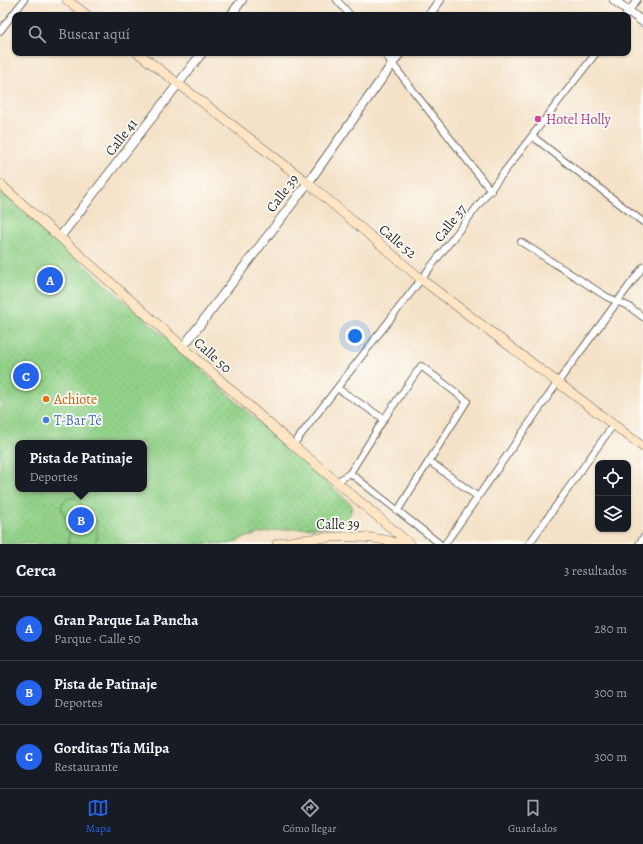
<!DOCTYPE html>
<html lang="es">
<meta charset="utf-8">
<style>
:root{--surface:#171b24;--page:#20242c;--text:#f1f3f6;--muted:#9ea1a6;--line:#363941;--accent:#2563eb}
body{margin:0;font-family:Alegreya,serif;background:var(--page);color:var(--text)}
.controls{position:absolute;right:12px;bottom:12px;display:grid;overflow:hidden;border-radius:8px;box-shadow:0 1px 3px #0004}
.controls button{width:36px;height:36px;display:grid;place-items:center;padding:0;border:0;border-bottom:1px solid var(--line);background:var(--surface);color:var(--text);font:20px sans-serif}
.you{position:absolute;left:355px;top:336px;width:14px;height:14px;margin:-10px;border:3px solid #fff;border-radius:50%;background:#1a73e8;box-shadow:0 0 0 6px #1a73e833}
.badge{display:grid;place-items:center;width:26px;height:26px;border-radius:50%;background:var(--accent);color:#fff;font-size:13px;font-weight:700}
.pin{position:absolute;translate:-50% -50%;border:2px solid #fff;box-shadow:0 1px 4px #0006}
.popup{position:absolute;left:15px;top:440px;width:132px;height:52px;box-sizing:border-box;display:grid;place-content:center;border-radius:8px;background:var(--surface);filter:drop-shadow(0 1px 3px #0005);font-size:13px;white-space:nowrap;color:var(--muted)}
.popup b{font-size:15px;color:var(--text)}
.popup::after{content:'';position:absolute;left:50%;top:100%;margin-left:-8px;border:8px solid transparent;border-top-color:var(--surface)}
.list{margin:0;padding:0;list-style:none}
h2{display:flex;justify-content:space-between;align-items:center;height:52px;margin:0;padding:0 16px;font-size:17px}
h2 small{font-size:13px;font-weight:400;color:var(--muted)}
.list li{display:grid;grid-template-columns:26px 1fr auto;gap:12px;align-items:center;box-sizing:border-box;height:64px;padding:0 16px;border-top:1px solid var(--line)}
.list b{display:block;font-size:15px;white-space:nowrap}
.list p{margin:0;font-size:13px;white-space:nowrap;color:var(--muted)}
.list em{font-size:13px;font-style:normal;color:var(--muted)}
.icon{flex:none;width:22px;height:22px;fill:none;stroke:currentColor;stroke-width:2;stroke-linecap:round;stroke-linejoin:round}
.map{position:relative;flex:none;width:643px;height:544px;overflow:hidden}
.search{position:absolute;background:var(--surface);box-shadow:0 1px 3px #0004;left:12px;right:12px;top:12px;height:44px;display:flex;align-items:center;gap:10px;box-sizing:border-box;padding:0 14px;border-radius:8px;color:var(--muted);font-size:15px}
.sheet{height:244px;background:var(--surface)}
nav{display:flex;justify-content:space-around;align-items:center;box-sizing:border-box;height:56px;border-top:1px solid var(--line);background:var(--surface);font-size:11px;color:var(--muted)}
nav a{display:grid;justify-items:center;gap:2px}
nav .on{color:var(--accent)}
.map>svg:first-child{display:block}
.grass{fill:url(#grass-dots);stroke:#5f7e5a;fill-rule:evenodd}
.pitch{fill:#93d289;stroke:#5f7e5a}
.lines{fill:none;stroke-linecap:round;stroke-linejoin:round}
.minor-casing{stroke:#716b62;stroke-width:8}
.tertiary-casing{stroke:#716b62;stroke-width:10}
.secondary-casing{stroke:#716b62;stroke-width:10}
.minor{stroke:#fff;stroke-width:6}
.tertiary{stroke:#fff;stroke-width:8}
.secondary{stroke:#fde5c5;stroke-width:9}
.hotel-dot{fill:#d1479c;stroke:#fdfcf7;stroke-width:1.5}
.food-dot{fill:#e8710a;stroke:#fdfcf7;stroke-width:1.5}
.shop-dot{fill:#3f7fe0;stroke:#fdfcf7;stroke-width:1.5}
.labels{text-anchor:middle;stroke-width:3.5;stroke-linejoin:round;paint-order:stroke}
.hotel-label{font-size:14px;fill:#b23c85;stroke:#fdfcf7;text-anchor:start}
.street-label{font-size:14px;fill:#2b2b2b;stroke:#fdfcf7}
.food-label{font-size:14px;fill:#c56008;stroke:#fdfcf7;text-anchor:start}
.shop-label{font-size:14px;fill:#366cbe;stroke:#fdfcf7;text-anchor:start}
</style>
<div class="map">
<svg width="643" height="544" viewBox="0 0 643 544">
<defs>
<pattern id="grass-dots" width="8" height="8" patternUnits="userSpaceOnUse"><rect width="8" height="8" fill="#93d289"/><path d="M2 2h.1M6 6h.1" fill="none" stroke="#7fb476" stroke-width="1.8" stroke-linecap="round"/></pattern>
</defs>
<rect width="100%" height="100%" fill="#fdfcf7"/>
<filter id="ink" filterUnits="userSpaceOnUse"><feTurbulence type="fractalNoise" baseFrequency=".025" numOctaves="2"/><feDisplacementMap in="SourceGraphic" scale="8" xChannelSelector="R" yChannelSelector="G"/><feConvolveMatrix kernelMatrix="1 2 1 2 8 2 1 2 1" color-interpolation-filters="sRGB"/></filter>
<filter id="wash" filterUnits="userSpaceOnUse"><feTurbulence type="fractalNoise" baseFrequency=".012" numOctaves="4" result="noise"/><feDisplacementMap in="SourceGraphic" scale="16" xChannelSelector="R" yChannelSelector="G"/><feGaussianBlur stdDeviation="0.9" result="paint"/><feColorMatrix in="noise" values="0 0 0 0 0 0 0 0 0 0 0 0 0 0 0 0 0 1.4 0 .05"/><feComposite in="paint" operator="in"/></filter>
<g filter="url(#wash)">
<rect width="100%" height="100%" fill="#f4e2c8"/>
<path class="grass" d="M0,191L202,369L201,370L352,505C351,513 348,521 340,525C330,529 316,527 305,528C280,529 252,533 230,544H0ZM18,443H144V489H18Z"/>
<path class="pitch" d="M73,497L79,501L86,514L97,521L98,532L95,544H68L70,530L61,506L65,500Z"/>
</g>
<g filter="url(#ink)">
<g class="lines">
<g class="minor-casing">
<path id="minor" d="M337,0L350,15
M626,15L637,0
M0,31L24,0
M384,53L491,191
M532,136L643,222
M521,242L607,297L628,306L643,317
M337,388L384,419
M293,445L596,53
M429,461L478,497
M350,473L440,544
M337,482L350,473L384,419L421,366L467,401L398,510
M445,544L558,382L643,267
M529,544L613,425
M639,544L643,538"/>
</g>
<g class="tertiary-casing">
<path id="tertiary" d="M614,0L643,22
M231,15L242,0
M429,15L440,0
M60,237L202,53
M183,347L308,183L400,53"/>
</g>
<g class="secondary-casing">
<path id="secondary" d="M67,0L87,15
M138,53L308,183L421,279L643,447
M0,184L293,445L410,544
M277,544C311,537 367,532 399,544"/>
</g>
<use href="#minor" class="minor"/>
<use href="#tertiary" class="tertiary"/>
<use href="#secondary" class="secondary"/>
</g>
</g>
<circle class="hotel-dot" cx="538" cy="119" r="4"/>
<circle class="food-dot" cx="46" cy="399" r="4"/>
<circle class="shop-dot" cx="46" cy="420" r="4"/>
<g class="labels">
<g class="hotel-label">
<text x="546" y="124">Hotel Holly</text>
</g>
<g class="street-label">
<text transform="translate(121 137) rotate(-52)" y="5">Calle 41</text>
<text transform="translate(282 193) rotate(-53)" y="5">Calle 39</text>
<text transform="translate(450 223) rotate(-52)" y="5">Calle 37</text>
<text transform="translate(398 241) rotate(40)" y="5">Calle 52</text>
<text transform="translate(213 355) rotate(42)" y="5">Calle 50</text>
<text x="338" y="529">Calle 39</text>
</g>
<g class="food-label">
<text x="54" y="404">Achiote</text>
</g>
<g class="shop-label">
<text x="54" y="425">T-Bar Té</text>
</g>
</g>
</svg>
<div class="controls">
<button><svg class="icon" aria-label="locate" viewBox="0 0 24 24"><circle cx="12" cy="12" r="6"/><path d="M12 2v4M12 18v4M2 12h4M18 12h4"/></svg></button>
<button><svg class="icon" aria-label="layers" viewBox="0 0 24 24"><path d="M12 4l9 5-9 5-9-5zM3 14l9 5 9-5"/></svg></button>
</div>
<div class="you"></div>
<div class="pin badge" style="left:50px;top:280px">A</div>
<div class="pin badge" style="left:81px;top:520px">B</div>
<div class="popup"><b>Pista de Patinaje</b>Deportes</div>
<div class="pin badge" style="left:26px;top:376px">C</div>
<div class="search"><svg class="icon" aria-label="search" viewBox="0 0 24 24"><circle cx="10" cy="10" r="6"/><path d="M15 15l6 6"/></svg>Buscar aquí</div>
</div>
<section class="sheet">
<h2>Cerca<small>3 resultados</small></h2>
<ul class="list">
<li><span class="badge">A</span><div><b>Gran Parque La Pancha</b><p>Parque · Calle 50</p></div><em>280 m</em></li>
<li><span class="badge">B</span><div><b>Pista de Patinaje</b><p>Deportes</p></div><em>300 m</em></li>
<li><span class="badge">C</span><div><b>Gorditas Tía Milpa</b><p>Restaurante</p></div><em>300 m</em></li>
</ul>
</section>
<nav>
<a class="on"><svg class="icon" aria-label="map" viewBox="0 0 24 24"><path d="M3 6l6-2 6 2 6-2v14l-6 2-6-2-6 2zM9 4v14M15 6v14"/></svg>Mapa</a>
<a><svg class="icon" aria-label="directions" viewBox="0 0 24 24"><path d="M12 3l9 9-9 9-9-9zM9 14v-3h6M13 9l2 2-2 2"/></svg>Cómo llegar</a>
<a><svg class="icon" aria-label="saved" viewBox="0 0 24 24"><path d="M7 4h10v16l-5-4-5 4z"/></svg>Guardados</a>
</nav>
